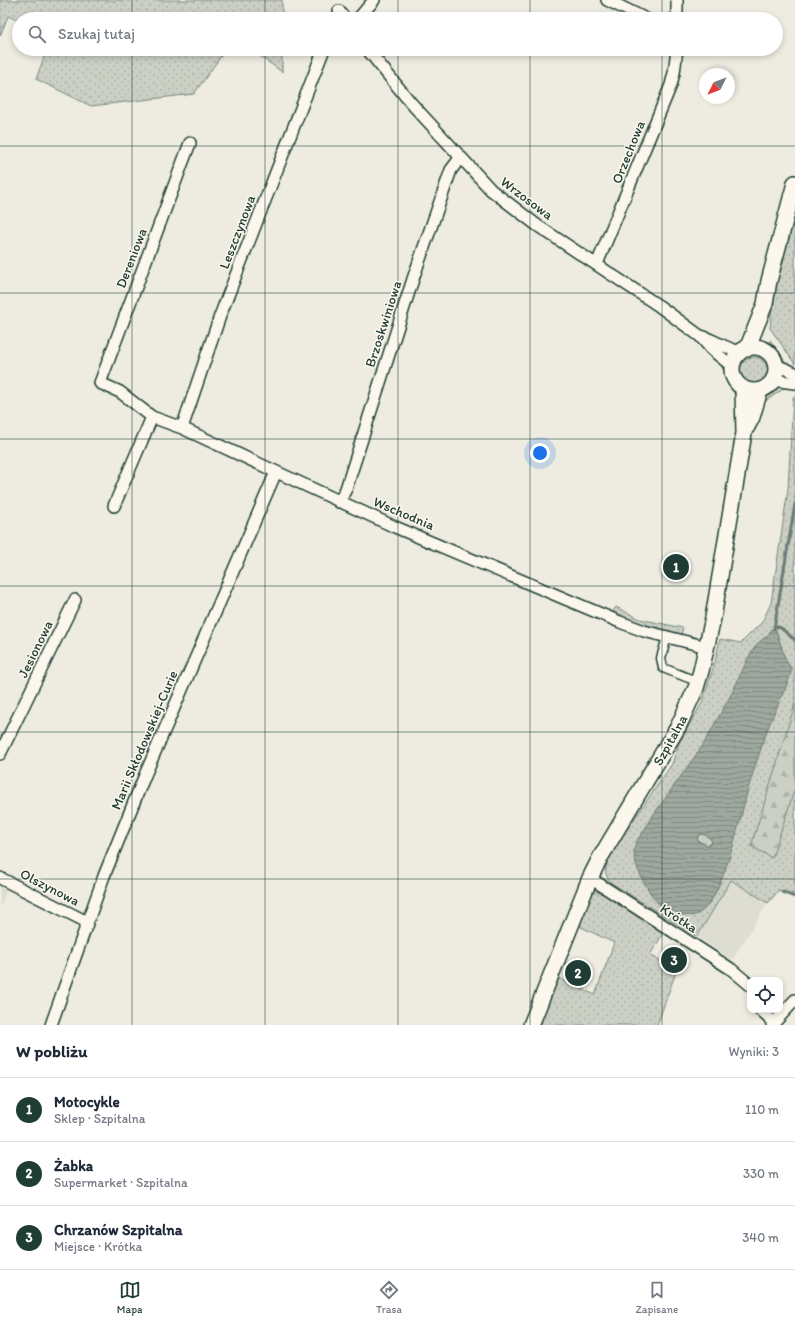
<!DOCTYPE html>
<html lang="pl">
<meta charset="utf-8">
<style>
:root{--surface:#fff;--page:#f6f6f7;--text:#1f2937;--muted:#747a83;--line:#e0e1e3;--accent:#1f3d34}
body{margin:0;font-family:Itim,sans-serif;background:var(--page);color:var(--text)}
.controls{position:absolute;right:12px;bottom:12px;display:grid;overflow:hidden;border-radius:8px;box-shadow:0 2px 6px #0003}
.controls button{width:36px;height:36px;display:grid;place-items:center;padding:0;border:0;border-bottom:1px solid var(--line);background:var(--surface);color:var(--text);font:20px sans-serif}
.compass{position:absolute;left:699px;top:68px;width:36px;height:36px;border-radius:50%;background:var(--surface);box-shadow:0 2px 6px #0003;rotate:228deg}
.you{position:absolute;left:540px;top:453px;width:14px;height:14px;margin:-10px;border:3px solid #fff;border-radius:50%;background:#1a73e8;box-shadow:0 0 0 6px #1a73e833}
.badge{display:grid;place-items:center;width:26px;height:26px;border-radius:50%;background:var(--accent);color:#fff;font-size:13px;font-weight:700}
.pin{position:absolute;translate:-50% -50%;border:2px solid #fff;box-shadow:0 1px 4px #0006}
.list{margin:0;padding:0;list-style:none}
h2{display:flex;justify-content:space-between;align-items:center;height:52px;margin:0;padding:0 16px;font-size:17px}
h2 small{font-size:13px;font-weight:400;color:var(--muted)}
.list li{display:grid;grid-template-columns:26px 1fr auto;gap:12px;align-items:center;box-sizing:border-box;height:64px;padding:0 16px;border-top:1px solid var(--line)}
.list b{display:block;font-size:15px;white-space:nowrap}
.list p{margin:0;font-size:13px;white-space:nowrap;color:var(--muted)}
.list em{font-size:13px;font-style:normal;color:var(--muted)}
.icon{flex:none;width:22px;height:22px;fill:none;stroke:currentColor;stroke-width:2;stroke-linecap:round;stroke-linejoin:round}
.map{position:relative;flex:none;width:795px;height:1025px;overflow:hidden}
.search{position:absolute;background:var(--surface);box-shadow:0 2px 6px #0003;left:12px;right:12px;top:12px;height:44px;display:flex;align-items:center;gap:10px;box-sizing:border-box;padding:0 14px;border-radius:22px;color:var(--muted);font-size:15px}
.sheet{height:244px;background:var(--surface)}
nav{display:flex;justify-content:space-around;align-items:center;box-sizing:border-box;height:56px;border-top:1px solid var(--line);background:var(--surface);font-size:11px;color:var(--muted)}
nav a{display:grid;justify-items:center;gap:2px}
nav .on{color:var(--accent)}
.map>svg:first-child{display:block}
.built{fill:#ddddd2}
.grass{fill:url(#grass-dots);stroke:#75867c}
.forest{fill:url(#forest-firs);stroke:#75867c}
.wetland{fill:url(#wetland-marsh);stroke:#75867c}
.water{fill:url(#water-rules);stroke:#6c7d74;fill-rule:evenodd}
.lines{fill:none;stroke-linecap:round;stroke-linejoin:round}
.stream{stroke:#6c7d74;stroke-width:3}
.pedestrian-casing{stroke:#1f3d34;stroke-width:11}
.minor-casing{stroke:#1f3d34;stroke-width:14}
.secondary-casing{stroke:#1f3d34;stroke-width:18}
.pedestrian{stroke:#fbf7ec;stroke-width:8}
.minor{stroke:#fbf7ec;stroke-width:11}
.secondary{stroke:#fbf7ec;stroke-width:15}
.grid{fill:none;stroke:#1f3d34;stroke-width:1;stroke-opacity:0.55}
.labels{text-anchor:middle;stroke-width:3;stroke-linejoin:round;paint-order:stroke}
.street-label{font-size:14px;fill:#1f3d34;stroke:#fbf7ec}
</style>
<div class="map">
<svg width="795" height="1025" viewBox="0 0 795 1025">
<defs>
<pattern id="grass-dots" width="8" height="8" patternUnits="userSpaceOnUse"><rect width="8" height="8" fill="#cbcfc4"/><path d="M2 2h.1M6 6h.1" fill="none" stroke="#aeb3a9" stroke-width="1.8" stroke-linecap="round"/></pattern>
<pattern id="forest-firs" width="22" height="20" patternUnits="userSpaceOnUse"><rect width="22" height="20" fill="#cbcfc4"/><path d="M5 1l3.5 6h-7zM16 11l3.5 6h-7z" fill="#aeb3a9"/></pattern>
<pattern id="wetland-marsh" width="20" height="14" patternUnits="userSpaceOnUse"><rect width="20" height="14" fill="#cbcfc4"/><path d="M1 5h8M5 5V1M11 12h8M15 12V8" fill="none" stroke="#aeb3a9"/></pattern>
<pattern id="water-rules" width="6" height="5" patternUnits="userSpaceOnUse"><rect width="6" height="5" fill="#9fa89f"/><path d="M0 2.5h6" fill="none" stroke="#818a82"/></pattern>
</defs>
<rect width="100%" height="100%" fill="#eeece1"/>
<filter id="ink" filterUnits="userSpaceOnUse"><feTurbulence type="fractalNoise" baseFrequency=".025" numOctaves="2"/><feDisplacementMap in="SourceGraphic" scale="8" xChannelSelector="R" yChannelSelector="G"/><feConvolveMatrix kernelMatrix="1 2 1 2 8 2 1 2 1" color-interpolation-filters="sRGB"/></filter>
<g filter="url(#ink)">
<path class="built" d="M731,879L768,903L732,960L697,937Z
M0,887L7,890L0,908Z"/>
<path class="grass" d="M0,0H282V19H19V21L8,16L0,36Z
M47,49H226L194,94L91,106L36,79Z
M250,49H282V72Z
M795,204V364L770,328L774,283L792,227Z
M770,340L789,367C778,361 770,353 770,340Z
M740 371a14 14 0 1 1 28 0a14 14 0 1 1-28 0Z
M720,363L725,367L729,380L736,392L739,400L735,395Z
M779,387H786L760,405L767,394Z
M795,396V894L779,890L768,903L731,880L697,937L610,882C602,870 607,869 608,857L672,764L679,743L702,703L715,662L720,639L741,643L762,622L771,603L788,489L793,397Z
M616,607L640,619L683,628L681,635C666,631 620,623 613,611Z
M593,892H601L664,932L650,955L677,969L657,1025H537L556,977L595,995L614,943L577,925L590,893Z"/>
<path class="forest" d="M795,704V788L772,858L751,846Z"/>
<path class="wetland" d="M700,834L706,835L712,841L711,844L707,845L698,841L697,838Z"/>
<path class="water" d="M771,629L776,630L786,661L792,669C786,691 774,710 767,731C761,749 754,768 749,786C740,818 727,881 707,906C695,921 682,916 667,908C664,906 659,905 657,902C648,892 634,866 634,853C633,841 645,832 649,821L703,745L733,691L748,658L757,644L769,634ZM700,834L706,835L712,841L711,844L707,845L698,841L697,838Z"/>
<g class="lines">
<path class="stream" d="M774,626L781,628L795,640
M774,629L795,504
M782,892L795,897"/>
<g class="pedestrian-casing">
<path id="pedestrian" d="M667,637L661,658L663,668L691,679"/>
</g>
<g class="minor-casing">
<path id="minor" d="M607,0L646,19
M677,0V19
M339,11L345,19
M358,19L374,0
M367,49L411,103L491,190L538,226L659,306L700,336L711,349L733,367
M190,143L100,383L120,392L152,417L182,428L395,527L620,622L644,631L707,647
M597,264L671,85L674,73L677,49
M701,336C715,340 726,349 741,352
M776,365L795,373
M772,380L795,383
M182,428L220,316L324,49
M339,502L346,489L414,276L451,170L460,158
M114,506L152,417
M0,754L75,600
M0,878L87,922
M590,878L731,969L750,985
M760,1010L774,1023
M51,1025L104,876L145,775L276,472
M772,1025L795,1000"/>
</g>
<g class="secondary-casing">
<path id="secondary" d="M732 369a22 22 0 1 1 44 0a22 22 0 1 1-44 0Z
M747,349L765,304L769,281L795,183
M747,427L752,417L760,390
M531,1025L590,878L600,858L678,727L696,688L701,671L713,618L744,433L743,389"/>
</g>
<use href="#pedestrian" class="pedestrian"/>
<use href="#minor" class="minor"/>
<use href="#secondary" class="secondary"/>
</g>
</g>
<path class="grid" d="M132,0V19M265,0V19M398,0V19M530,0V19M662,0V19M132,49V1025M265,49V1025M398,49V1025M530,49V1025M662,49V1025M0,146H795M0,293H795M0,439H795M0,586H795M0,732H795M0,879H795"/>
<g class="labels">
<g class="street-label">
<text transform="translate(628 152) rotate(-68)" y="5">Orzechowa</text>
<text transform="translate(527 198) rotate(37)" y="5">Wrzosowa</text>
<text transform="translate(237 232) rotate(-69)" y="5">Leszczynowa</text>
<text transform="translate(131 258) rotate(-69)" y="5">Dereniowa</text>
<text transform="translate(383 324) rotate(-72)" y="5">Brzoskwiniowa</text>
<text transform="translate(404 513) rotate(23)" y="5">Wschodnia</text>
<text transform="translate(35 649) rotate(-64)" y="5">Jesionowa</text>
<text transform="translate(144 740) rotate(-67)" y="5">Marii Skłodowskiej-Curie</text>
<text transform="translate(670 740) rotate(-61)" y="5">Szpitalna</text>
<text transform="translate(50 887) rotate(27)" y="5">Olszynowa</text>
<text transform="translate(679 918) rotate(33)" y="5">Krótka</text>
</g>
</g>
</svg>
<div class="controls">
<button><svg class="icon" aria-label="locate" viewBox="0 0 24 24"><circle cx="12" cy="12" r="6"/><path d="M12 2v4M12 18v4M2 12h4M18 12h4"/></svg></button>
</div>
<svg class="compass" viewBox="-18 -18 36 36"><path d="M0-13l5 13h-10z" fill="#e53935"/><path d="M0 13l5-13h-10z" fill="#747a83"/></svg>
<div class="you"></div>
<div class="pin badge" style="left:676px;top:567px">1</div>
<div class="pin badge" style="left:578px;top:973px">2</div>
<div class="pin badge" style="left:674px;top:960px">3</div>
<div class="search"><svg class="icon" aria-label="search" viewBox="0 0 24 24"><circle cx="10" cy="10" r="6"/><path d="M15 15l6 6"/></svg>Szukaj tutaj</div>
</div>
<section class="sheet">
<h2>W pobliżu<small>Wyniki: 3</small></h2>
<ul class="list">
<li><span class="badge">1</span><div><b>Motocykle</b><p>Sklep · Szpitalna</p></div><em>110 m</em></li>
<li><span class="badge">2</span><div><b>Żabka</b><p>Supermarket · Szpitalna</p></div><em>330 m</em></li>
<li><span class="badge">3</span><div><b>Chrzanów Szpitalna</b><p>Miejsce · Krótka</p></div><em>340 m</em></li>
</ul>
</section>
<nav>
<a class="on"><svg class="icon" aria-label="map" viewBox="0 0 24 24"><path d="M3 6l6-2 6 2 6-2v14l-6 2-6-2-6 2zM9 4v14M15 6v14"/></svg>Mapa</a>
<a><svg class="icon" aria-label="directions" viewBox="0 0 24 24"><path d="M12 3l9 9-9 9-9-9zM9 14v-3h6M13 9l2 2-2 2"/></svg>Trasa</a>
<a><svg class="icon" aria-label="saved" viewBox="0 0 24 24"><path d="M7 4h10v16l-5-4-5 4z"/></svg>Zapisane</a>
</nav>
